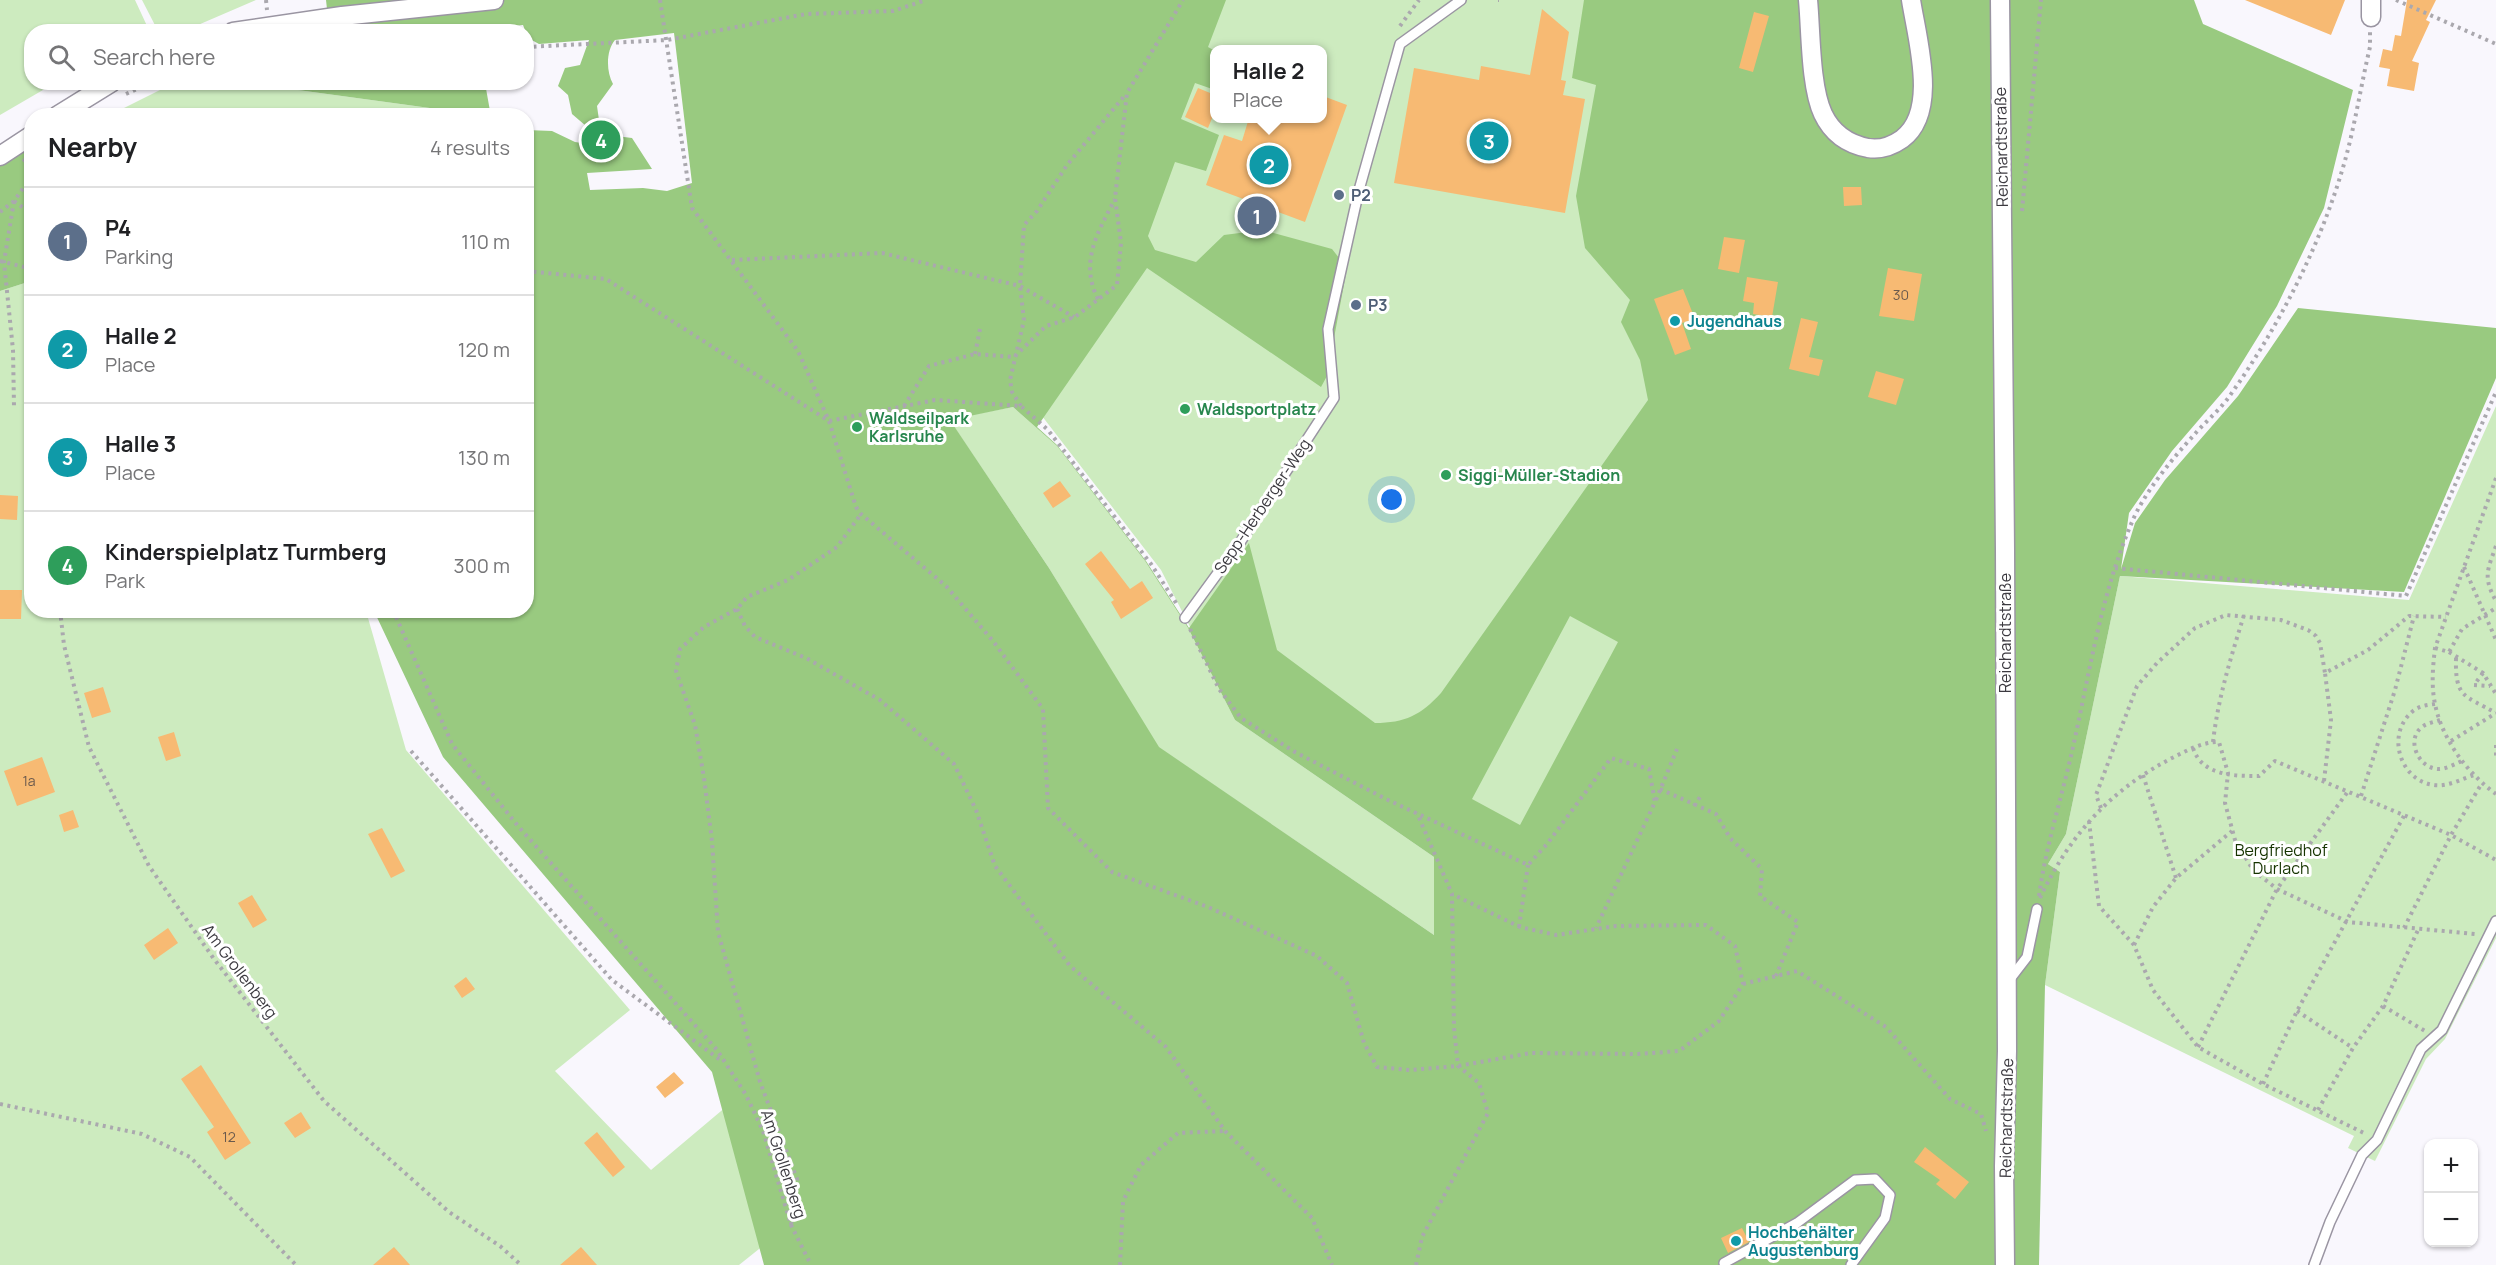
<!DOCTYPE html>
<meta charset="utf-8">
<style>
:root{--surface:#fff;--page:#f2f2f2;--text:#202124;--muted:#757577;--line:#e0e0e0;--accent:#2563eb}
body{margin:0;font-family:Manrope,sans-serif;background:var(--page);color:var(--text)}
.controls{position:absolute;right:18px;bottom:18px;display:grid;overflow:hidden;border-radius:12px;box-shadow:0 2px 4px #0004}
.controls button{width:54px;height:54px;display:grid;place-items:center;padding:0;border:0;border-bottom:2px solid var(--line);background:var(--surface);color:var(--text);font:30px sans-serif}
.you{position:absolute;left:1392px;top:500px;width:21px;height:21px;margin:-15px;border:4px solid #fff;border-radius:50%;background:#1a73e8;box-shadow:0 0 0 9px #1a73e833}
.badge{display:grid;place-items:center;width:39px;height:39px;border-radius:50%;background:var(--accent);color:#fff;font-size:20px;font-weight:700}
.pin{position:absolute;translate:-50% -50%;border:3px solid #fff;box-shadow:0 2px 6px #0006}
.popup{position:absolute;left:1210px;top:45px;width:117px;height:78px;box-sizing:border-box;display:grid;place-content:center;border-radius:12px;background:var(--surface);filter:drop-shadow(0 2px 4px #0005);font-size:20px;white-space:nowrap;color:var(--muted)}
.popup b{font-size:22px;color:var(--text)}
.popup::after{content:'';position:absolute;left:50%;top:100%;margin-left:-12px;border:12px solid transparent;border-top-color:var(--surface)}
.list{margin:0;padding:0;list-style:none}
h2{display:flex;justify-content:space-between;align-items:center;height:78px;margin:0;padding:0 24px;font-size:26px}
h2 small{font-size:20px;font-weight:400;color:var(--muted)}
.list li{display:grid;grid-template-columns:39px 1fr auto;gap:18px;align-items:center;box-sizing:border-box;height:108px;padding:0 24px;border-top:2px solid var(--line)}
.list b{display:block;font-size:22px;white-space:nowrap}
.list p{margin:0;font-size:20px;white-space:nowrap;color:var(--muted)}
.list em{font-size:20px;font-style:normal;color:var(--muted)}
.icon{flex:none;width:33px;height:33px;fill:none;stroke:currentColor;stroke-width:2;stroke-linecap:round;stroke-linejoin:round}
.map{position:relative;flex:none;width:2496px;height:1265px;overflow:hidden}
.search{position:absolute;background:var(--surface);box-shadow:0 2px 4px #0004;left:24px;top:24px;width:510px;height:66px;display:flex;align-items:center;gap:15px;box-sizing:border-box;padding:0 21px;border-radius:24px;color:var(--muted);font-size:22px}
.panel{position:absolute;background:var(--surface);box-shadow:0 2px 4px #0004;left:24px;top:108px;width:510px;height:510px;border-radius:24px}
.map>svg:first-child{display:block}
.green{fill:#cdebbf;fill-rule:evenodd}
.forest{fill:#99ca80;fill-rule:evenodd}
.building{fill:#f7ba73}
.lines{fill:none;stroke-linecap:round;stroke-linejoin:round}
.service-casing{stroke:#9a95a2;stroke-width:12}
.minor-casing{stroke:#9a95a2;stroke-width:21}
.path{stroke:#aaa8ae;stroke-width:4;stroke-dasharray:3 4.5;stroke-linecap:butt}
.service{stroke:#fff;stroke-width:9}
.minor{stroke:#fff;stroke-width:18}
.service-dot{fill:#5c6f8a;stroke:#fff;stroke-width:2}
.culture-dot{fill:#0f9aa8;stroke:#fff;stroke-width:2}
.leisure-dot{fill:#2e9e5b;stroke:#fff;stroke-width:2}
.labels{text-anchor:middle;stroke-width:6;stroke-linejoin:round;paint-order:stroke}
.number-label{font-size:14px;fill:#6b5a4d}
.street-label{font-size:16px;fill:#3c3a40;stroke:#fff}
.service-label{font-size:16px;font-weight:bold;fill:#4e5e75;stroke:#fff;text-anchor:start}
.culture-label{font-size:16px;font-weight:bold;fill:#0d838f;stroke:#fff;text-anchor:start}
.leisure-label{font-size:16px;font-weight:bold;fill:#27864d;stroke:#fff;text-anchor:start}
.park-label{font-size:16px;fill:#163400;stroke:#fff}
</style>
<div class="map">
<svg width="2496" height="1265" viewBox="0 0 2496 1265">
<rect width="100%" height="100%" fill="#f9f7fd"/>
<path class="green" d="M0,0H135L148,28L142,32H32V82L55,83L0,115Z
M142,0H256L184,31H158Z
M1198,0H1720L1606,748L1528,853L1214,674L1161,570L1035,407ZM1215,50H1323V118H1215Z
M176,82L246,83L481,115L108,116Z
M31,281L32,610L366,611L406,750L630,1010L555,1071L651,1170L727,1106L764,1245L739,1265H0V291Z
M2496,406V938L2445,1039L2426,1059L2375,1161L2348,1148L2354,1136L2045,985L2060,872L2048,864L2066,834L2120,576L2409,600Z
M1013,407L1057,446L1145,561L1188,628L1235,720L1434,857V935L1158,747L1049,568L949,419Z"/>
<path class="forest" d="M326,0H1226L1208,47L1215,51V90L1195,83L1181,119L1219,135L1206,171L1175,162L1148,236L1155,250L1196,262L1224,235L1263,230L1332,249L1347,268L1327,376L1321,387L1147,268L1037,427L1057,445L1146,561L1189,628L1249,543L1277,650L1375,723C1405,723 1421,715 1441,693L1648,400L1640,360L1621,322L1630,300L1585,248L1576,196L1596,85L1572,78L1584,0H2194L2203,24L2353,90L2324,208L2277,306L2227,387L2172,451L2129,513L2121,569L2135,523L2165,480L2238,396L2298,308L2496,328V378L2404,592L2120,576L2066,834L2048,864L2060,872L2045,985L2039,1265H764L712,1072L443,757L374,611L526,610L527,130L552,131L575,142L595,145L616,136L632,138L652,169L587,173L590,190L643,188L667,191L692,183L674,33L615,40C606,51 606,71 613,84L597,106L599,120L586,126L572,114L568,95L558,86L565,68L580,65L589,40L539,44L528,38L523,25L490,29V32H298L329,27ZM1013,407L1057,446L1145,561L1188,628L1235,720L1434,857V935L1159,747L1049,568L950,420ZM1570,616L1618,642L1520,825L1472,799Z
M246,83H485L490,111L508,115H481Z
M31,150V281L0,291V155Z"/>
<path class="building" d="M2245,0H2345L2331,35Z
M2407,0H2436L2426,20L2430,22L2412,61L2419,63L2414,91L2387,86L2390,69L2379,67L2383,49L2392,51L2395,35L2401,36Z
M1542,9L1569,32L1561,80L1566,81L1563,95L1585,99L1565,213L1394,183L1414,68L1479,80L1481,66L1530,75Z
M1754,12L1769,16L1753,72L1739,68Z
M1198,88L1215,95V111L1208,128L1185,117Z
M1323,96L1347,105L1305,222L1206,185L1224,135L1242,141L1249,118H1323Z
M1843,187H1861L1862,205L1844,206Z
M1724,237L1745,240L1739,273L1718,269Z
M1888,268L1922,274L1914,321L1879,316Z
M1747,277L1778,282L1772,317L1753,314L1754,303L1743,301Z
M1683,289L1695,319L1682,323L1691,349L1675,355L1654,299Z
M1801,318L1818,322L1809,357L1823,360L1819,376L1789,369Z
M1876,371L1904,379L1896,405L1868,397Z
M1060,481L1071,496L1053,508L1043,493Z
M0,495L18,496L17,520L0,519Z
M1101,551L1130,589L1142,581L1153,598L1121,619L1111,602L1114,600L1085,564Z
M0,590H22L21,619H0Z
M103,687L111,712L92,718L84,693Z
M174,732L181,756L166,761L158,737Z
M42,757L55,792L17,806L4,771Z
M73,810L79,827L64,832L59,815Z
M382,828L405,871L391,878L368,834Z
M252,895L267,920L253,928L238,903Z
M168,928L178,943L154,960L144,945Z
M466,977L475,989L462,998L454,986Z
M201,1065L251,1143L225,1160L207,1132L214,1127L181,1079Z
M674,1072L684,1083L665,1098L656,1087Z
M301,1112L311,1128L295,1138L284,1123Z
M597,1132L625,1167L613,1177L584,1143Z
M1925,1147L1969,1182L1955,1199L1936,1184L1940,1180L1914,1162Z
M1742,1228L1749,1242L1728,1253L1721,1238Z
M394,1247L410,1265H373Z
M581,1247L597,1265H560Z"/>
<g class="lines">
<g class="service-casing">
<path id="service" d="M1185,618L1239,544L1334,398L1328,329L1359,190L1400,44L1461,0
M2007,983L2027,957L2037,909
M1724,1263L1797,1223L1855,1180L1875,1179L1890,1195L1885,1218L1851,1265
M2314,1265L2330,1222L2362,1155L2377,1140L2421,1049L2442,1030L2496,921"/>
</g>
<g class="minor-casing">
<path id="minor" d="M1808,0C1811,31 1810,86 1823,114C1832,133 1847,144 1868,148C1880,150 1892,146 1902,139C1939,112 1917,39 1911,0
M2000,0L2005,550L2007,1051L2004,1166L2005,1265
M2371,17V0
M233,32L342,16L494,0
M57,116L112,82
M0,156L32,135"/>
</g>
<path class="path" d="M266,0L267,10
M660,0L692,208L798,351L829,421L856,507L861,514L946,586L993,641L1043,709L1048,808L1112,872L1208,907L1317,956L1347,983L1364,1043L1377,1067L1410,1070L1458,1066L1531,1053L1638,1054L1679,1051L1719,1021L1743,984L1735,946L1706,925L1616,926L1556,935L1520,927L1452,894
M1498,0H1499
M2396,0L2496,44
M1400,26L1419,0
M526,47L667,40L806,14L893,11L926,0
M126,94L153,82
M23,159L32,167
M14,201L4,262L13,350L14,406
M14,201L32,214
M2022,211L2041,0
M0,212L14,201L32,176
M732,260L882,253L1020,286L1074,317
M0,261L32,269
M526,271L606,279L829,421L935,400L1021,406L1048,430L1151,564L1178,606
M1098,299C1079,262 1098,232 1115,199
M975,354L980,329
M904,406L929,366L975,354L1014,357L1046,326L1075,317L1117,285L1121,243L1115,198L1127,93L1183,0
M1021,406L1012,392L1010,380L1024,320L1020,286L1024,225L1037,211L1067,165L1126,94
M2496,478L2435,648C2433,666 2431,685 2435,704C2442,739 2467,773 2496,794
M2496,546C2487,571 2483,577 2496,601
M2464,567L2496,640
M2115,568L2406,596L2496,392
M737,609L745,626L755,637L806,658L880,700L954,764L976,810L995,866L1070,966L1166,1047L1225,1131L1312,1218L1332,1265
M60,610L64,645L89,747L149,866L214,959L324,1101L449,1212L500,1246L521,1265
M393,610L452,744L518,826L717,1050L746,1095L763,1131L791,1225L811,1265
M1190,629L1219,689L1241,718L1295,752L1388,800L1528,865L1547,844L1611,758L1649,769L1655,802L1596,928
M2435,648L2449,652L2462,629L2496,608
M2449,652L2483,673L2496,694
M2456,658C2455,698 2464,695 2496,713
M2483,673L2474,685L2490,686
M2435,704C2427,705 2419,706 2413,711C2385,734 2400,781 2434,785C2447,787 2462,779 2474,775
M2440,720C2434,722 2427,723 2422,727C2405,740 2419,769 2439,769C2446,769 2455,764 2462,761
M2451,741L2496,713
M2213,742C2218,698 2231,657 2244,615
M2496,745V757
M2193,748C2202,776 2234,776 2259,776L2275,761L2451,835L2496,860
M411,751L612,980L723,1062
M2143,775L2176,878
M2324,781L2331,720L2325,673L2368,650L2409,616L2446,617
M1660,789L1716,814L1730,838L1762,869L1760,896L1798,922L1776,976
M2361,796L2395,690L2414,616
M1656,800L1677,749
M1694,806L1702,794
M2101,808L2096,795L2137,686L2157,663L2195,628L2226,615L2281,620L2308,630L2316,636L2320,643L2325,673
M2089,821L2099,906L2134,945L2153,990L2198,1047L2263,1084L2366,1134
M2039,896C2046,845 2062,797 2073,747C2090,671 2101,594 2132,522C2144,493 2172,459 2194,435C2206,421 2221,409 2231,394C2277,329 2318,250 2341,174C2354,133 2360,89 2370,47V32
M2040,898C2070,834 2112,788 2176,756C2190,749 2203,742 2219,742L2228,773L2225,803L2235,840L2253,870L2277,889L2348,922L2475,934
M1519,927L1528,865
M2404,928L2451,835L2482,783
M2134,945L2153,907L2176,878L2232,831
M1743,984L1797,971L1886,1027L1950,1099L1981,1114L1986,1131
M2383,1006L2425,1031
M2297,1011L2353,1048
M2198,1047L2277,889L2349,790
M2263,1084L2297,1011L2405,814
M0,1104L142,1134L190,1157L296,1265
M2318,1110L2353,1048L2383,1006L2418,930
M791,1225L797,1179L760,1082L718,932L712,841L704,778L695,725L676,671L680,649L704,627L737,609L747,597L788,580L837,547L861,514
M1120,1265L1123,1201L1141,1165L1178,1133L1225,1131
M1416,1265L1422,1237L1488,1113L1479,1083L1458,1066L1454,1028L1452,894L1417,813"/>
<use href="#service" class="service"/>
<use href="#minor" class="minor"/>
</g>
<g class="service-dot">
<circle cx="1339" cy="195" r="6"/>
<circle cx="1356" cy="305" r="6"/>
</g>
<g class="culture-dot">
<circle cx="1675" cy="321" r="6"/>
<circle cx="1736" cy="1241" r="6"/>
</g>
<g class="leisure-dot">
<circle cx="1185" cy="409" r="6"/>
<circle cx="857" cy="427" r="6"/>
<circle cx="1446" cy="475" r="6"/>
</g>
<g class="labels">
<g class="number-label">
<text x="1901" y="300">30</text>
<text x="29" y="786">1a</text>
<text x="229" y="1142">12</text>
</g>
<g class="street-label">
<text transform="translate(2001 147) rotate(-91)" y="6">Reichardtstraße</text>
<text transform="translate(1262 506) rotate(-56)" y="6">Sepp-Herberger-Weg</text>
<text transform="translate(2005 633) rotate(-90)" y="6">Reichardtstraße</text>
<text transform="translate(240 971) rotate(53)" y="6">Am Grollenberg</text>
<text transform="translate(2006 1118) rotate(-89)" y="6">Reichardtstraße</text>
<text transform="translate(784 1164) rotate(72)" y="6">Am Grollenberg</text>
</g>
<g class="service-label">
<text x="1351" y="201">P2</text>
<text x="1368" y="311">P3</text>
</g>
<g class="culture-label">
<text x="1687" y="327">Jugendhaus</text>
<text x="1748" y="1238">Hochbehälter<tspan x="1748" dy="18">Augustenburg</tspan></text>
</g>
<g class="leisure-label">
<text x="1197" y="415">Waldsportplatz</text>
<text x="869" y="424">Waldseilpark<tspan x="869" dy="18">Karlsruhe</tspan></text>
<text x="1458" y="481">Siggi-Müller-Stadion</text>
</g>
<g class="park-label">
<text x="2281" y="856">Bergfriedhof<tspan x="2281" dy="18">Durlach</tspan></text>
</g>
</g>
</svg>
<div class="controls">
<button>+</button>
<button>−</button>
</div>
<div class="you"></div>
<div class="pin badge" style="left:1257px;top:216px;background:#5c6f8a">1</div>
<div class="pin badge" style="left:1269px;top:165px;background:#0f9aa8">2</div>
<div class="popup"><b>Halle 2</b>Place</div>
<div class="pin badge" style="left:1489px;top:141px;background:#0f9aa8">3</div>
<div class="pin badge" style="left:601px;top:140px;background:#2e9e5b">4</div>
<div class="search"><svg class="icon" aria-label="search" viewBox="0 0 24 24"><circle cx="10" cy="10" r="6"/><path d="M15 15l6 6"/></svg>Search here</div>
<section class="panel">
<h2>Nearby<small>4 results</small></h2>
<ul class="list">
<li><span class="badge" style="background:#5c6f8a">1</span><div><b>P4</b><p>Parking</p></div><em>110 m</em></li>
<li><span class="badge" style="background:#0f9aa8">2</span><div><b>Halle 2</b><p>Place</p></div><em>120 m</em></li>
<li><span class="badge" style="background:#0f9aa8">3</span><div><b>Halle 3</b><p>Place</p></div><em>130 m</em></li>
<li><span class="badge" style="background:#2e9e5b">4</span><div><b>Kinderspielplatz Turmberg</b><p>Park</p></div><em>300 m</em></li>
</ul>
</section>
</div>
